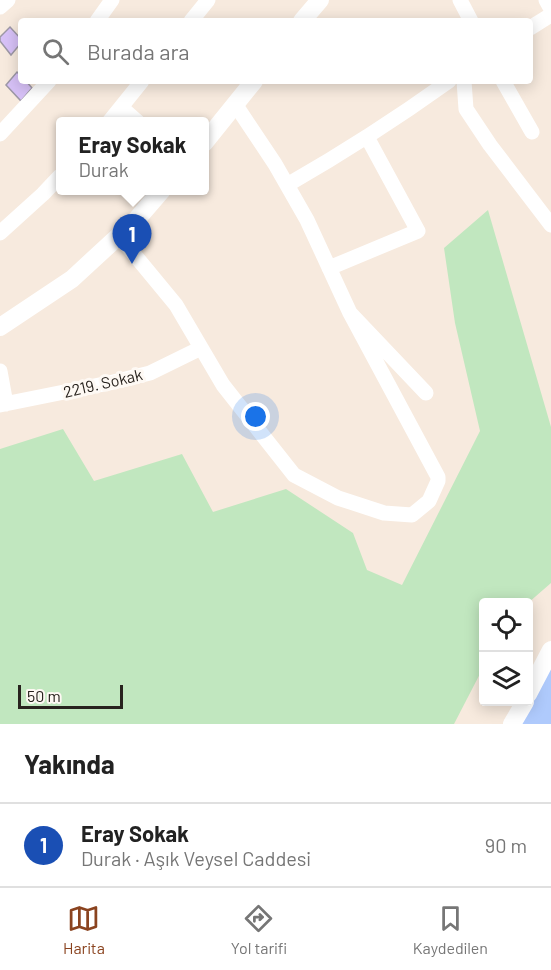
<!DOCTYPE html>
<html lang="tr">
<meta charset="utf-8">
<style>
:root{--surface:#fff;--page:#f6f6f6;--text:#222;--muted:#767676;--line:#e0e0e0;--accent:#8a431f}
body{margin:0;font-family:Barlow,sans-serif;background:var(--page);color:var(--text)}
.controls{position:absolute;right:18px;bottom:18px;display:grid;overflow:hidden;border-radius:6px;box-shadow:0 3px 15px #0003}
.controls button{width:54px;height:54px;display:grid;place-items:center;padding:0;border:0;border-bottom:2px solid var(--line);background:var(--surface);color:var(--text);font:30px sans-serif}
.scale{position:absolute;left:18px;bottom:15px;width:105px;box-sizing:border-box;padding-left:6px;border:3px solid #28231e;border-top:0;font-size:16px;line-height:21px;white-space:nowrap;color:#28231e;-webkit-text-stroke:4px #fef9f4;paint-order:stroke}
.you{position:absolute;left:256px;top:417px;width:21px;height:21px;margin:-15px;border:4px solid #fff;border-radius:50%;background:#1a73e8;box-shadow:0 0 0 9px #1a73e833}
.badge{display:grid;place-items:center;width:39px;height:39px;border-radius:50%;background:var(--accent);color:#fff;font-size:20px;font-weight:700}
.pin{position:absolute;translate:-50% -50px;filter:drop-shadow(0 2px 3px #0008)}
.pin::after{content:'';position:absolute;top:32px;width:21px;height:18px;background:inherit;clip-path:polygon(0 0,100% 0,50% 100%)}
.popup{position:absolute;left:56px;top:117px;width:153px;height:78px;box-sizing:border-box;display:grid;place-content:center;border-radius:6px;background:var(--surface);filter:drop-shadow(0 2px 4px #0005);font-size:20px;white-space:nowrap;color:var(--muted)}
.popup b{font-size:22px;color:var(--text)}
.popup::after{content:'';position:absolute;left:50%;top:100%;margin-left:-12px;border:12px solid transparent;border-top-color:var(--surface)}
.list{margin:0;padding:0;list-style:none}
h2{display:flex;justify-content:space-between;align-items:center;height:78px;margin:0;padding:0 24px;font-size:26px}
h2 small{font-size:20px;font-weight:400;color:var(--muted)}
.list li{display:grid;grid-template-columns:39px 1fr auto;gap:18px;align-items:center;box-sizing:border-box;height:84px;padding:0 24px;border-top:2px solid var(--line)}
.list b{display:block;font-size:22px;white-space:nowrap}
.list p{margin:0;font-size:20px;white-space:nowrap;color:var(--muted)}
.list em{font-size:20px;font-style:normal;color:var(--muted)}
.icon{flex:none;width:33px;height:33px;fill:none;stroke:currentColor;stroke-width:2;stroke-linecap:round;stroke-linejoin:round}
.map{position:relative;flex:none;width:551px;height:724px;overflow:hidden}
.search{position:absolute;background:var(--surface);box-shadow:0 3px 15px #0003;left:18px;right:18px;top:18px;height:66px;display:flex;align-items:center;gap:15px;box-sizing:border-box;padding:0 21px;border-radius:6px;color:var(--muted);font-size:22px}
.sheet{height:162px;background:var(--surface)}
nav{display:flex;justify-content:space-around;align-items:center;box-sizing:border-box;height:84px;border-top:2px solid var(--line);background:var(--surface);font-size:16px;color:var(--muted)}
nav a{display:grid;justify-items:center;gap:3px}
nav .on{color:var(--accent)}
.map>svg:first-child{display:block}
.green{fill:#c1e7bf}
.water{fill:#afcafc}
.building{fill:#d7c1f7;stroke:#9d98a6;stroke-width:1.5}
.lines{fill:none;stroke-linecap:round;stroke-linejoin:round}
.minor{stroke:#fff;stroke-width:15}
.tertiary{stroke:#fff;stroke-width:18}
.labels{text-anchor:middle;stroke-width:6;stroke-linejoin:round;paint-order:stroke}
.street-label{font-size:16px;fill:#28231e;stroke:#fef9f4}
</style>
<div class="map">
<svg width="551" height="724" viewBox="0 0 551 724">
<rect width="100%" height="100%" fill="#f7eade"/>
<path class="green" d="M488,210L551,427V583L528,603L484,602L483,668L454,724H0V449L63,429L94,481L182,454L213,512L286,489L353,533L367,570L402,585L480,431L455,323L444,248Z"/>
<path class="water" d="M551,652V724H520Z"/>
<path class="building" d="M10,27L21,39V43L11,55L0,41V37Z
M17,72L21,76V81H26L32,88L21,101L6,85Z"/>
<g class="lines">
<path class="minor" d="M460,0L471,21
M546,0L551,9
M0,7L8,0
M97,21L112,0
M191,21L208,0
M530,28L551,15
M464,81L466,109L490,145L551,225
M503,81L532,132
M235,104L275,164L307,220L350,313L426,393
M121,107L138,122
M109,122L142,81
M0,134L49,81
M287,185C343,153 396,119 449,81
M0,233L43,194L60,176
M119,236L176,305L223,385L294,475L338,498L384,513L412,515L429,501L438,481V477L350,313
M329,268L418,231L367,137
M0,371L6,404
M0,405L109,383L150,373L201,348"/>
<path class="tertiary" d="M302,21L320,0
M204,143L254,81
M0,327L72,279L137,219L162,190
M528,694L551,650
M512,724L525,702"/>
</g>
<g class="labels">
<g class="street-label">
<text transform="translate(103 383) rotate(-13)" y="6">2219. Sokak</text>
</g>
</g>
</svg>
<div class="controls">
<button><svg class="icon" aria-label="locate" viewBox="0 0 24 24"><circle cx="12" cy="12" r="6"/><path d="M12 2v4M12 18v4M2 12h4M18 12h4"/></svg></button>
<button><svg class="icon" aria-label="layers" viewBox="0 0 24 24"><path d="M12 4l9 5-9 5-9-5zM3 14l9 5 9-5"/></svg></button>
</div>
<div class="scale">50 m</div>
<div class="you"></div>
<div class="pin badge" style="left:132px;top:264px;background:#1a4fb4">1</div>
<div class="popup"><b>Eray Sokak</b>Durak</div>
<div class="search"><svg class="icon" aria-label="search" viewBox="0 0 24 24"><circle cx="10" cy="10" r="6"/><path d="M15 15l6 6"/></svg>Burada ara</div>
</div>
<section class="sheet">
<h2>Yakında<small></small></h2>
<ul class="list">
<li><span class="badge" style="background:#1a4fb4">1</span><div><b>Eray Sokak</b><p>Durak · Aşık Veysel Caddesi</p></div><em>90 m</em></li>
</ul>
</section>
<nav>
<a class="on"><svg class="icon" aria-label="map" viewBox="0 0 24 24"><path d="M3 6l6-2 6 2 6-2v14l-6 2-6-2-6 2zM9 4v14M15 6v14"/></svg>Harita</a>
<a><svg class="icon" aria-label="directions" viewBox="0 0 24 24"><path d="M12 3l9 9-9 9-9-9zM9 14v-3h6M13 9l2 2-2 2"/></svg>Yol tarifi</a>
<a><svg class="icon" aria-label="saved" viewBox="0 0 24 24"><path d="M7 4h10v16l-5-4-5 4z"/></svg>Kaydedilen</a>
</nav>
